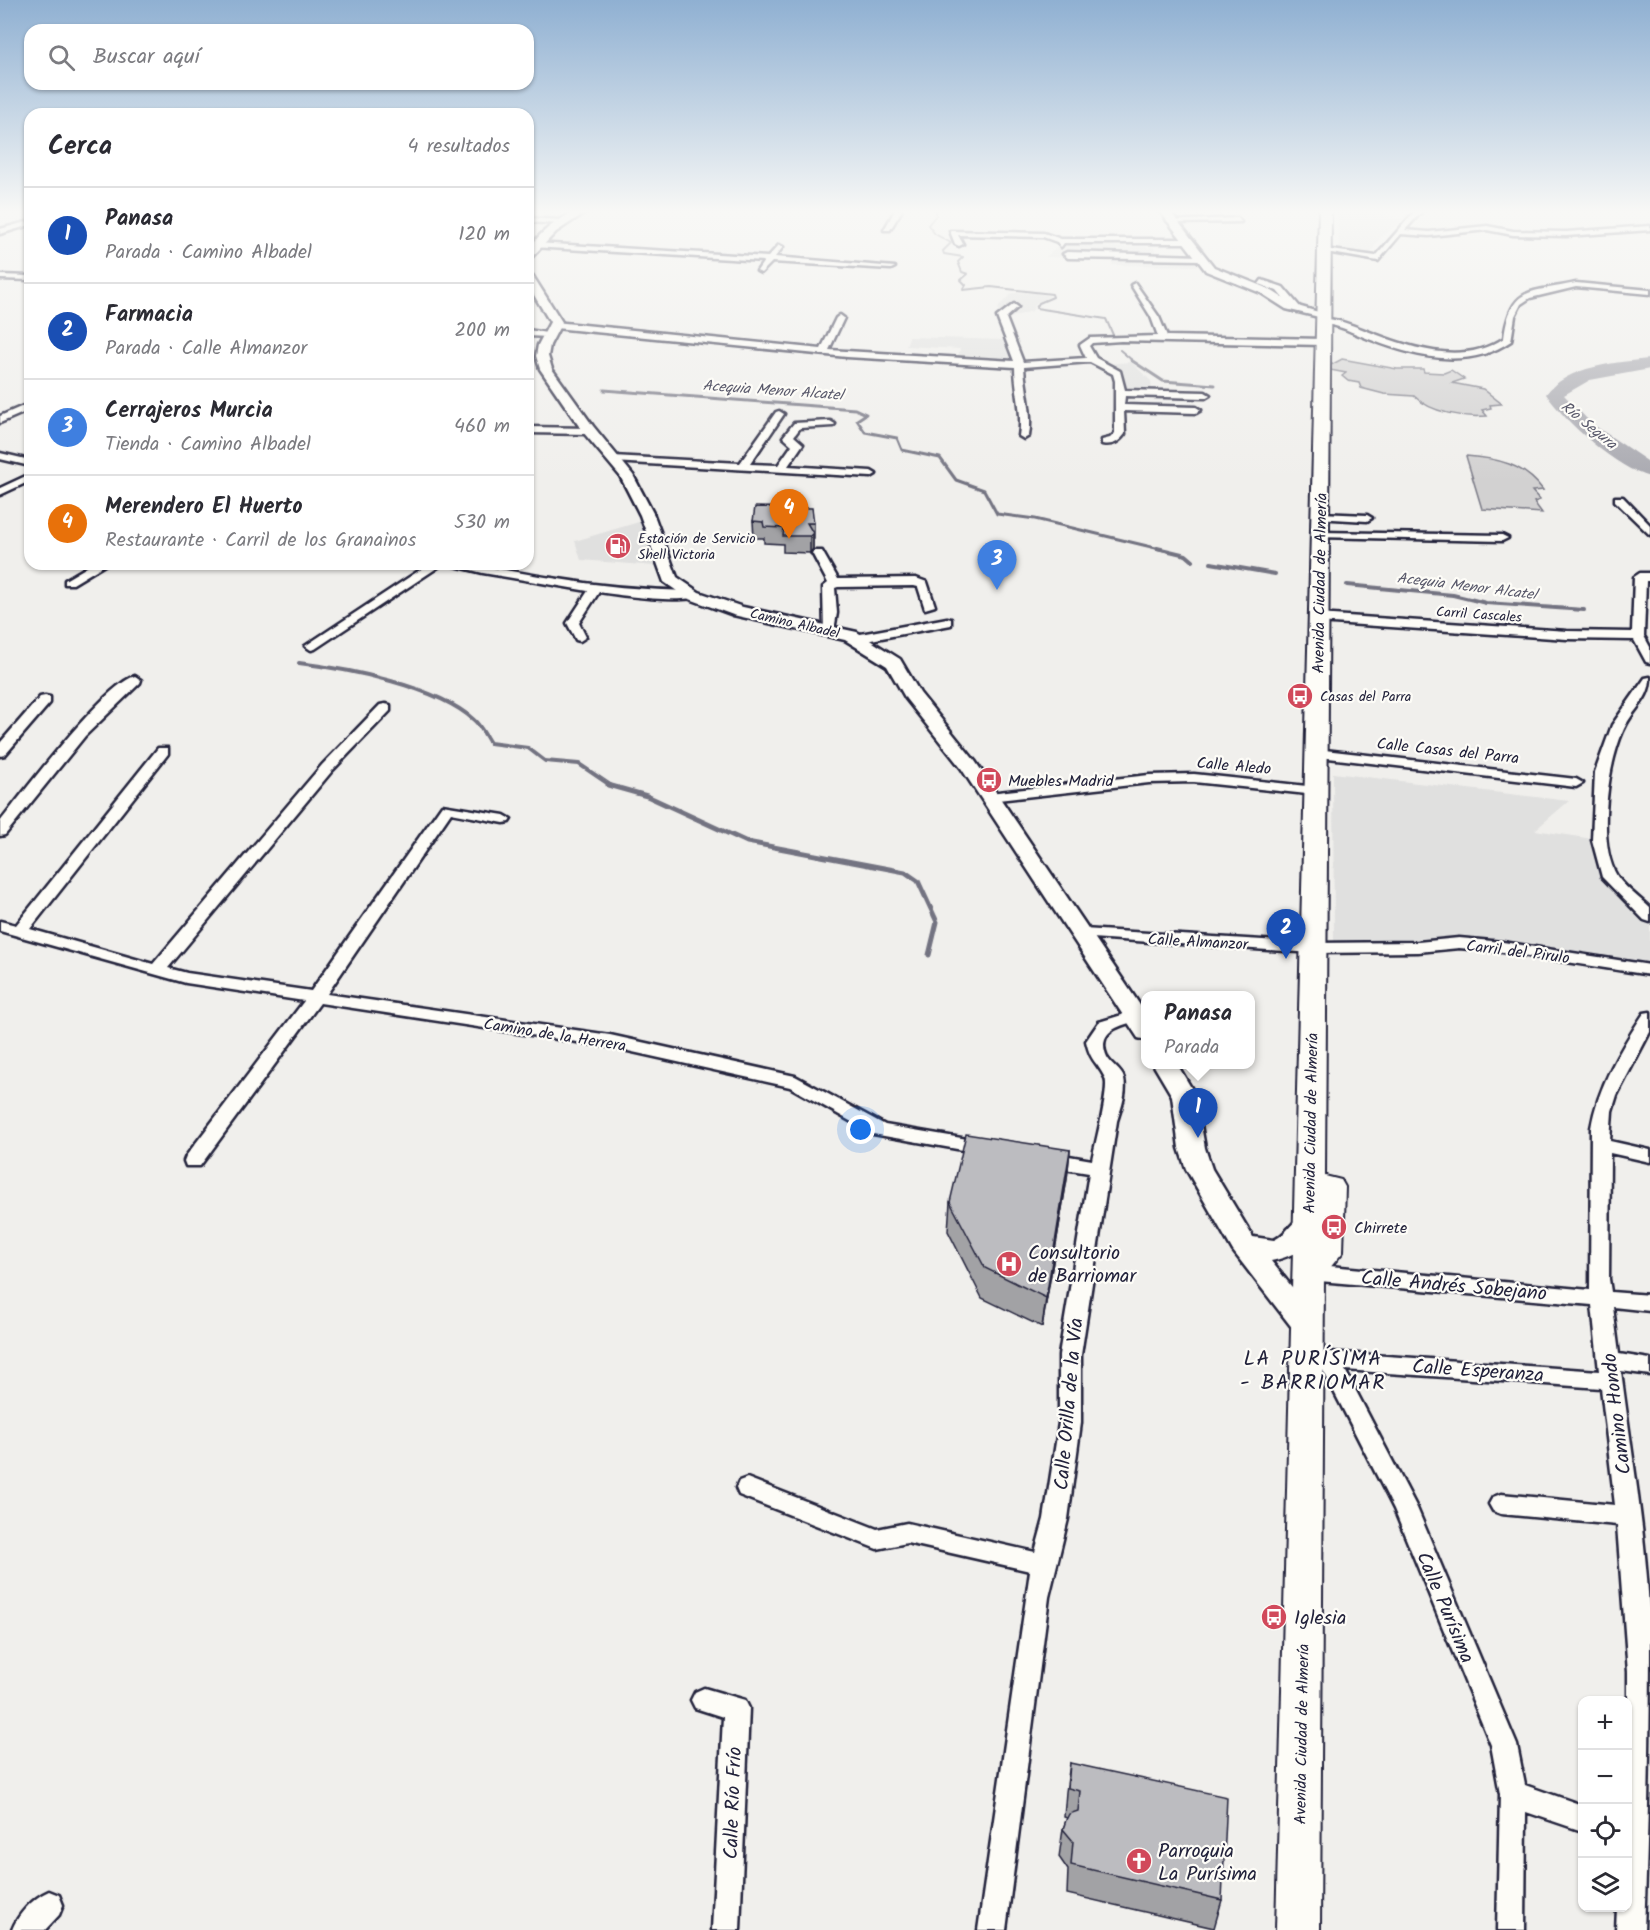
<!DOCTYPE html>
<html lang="es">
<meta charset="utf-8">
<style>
:root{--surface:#fff;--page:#f2f2f3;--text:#2b2b33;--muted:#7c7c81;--line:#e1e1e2;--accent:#db2777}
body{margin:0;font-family:Kalam,sans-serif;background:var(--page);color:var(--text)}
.controls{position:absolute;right:18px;bottom:18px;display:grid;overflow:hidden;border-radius:12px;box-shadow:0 2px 4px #0004}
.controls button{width:54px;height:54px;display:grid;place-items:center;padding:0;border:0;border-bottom:2px solid var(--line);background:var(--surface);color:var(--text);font:30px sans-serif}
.you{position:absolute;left:861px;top:1130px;width:21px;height:21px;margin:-15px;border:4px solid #fff;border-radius:50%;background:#1a73e8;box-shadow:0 0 0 9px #1a73e833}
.badge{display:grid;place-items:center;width:39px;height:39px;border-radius:50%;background:var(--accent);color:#fff;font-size:20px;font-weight:700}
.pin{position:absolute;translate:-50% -50px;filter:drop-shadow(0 2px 3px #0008)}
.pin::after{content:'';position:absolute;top:32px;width:21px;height:18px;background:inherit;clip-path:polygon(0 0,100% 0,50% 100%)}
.popup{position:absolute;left:1141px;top:991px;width:114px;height:78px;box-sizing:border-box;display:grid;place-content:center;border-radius:12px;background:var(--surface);filter:drop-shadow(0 2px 4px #0005);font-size:20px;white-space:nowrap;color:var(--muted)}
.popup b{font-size:22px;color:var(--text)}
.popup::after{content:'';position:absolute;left:50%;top:100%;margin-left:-12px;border:12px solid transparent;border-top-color:var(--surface)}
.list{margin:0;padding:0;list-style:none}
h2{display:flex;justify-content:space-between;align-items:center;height:78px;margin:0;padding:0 24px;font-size:26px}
h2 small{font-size:20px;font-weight:400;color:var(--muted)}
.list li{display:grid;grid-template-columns:39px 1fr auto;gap:18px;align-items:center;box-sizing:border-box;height:96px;padding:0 24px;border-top:2px solid var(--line)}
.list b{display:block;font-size:22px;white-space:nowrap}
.list p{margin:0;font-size:20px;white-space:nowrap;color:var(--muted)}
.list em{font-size:20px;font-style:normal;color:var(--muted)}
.icon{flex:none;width:33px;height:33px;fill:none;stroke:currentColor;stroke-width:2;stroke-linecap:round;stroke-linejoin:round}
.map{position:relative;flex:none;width:1650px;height:1930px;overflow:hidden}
.search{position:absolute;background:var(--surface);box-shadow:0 2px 4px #0004;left:24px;top:24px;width:510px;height:66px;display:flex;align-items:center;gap:15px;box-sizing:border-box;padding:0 21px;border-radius:18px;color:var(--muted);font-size:22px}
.panel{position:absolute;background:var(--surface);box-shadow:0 2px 4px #0004;left:24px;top:108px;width:510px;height:462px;border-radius:18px}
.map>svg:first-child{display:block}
.built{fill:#e0e0df}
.green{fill:#d2d1d1;stroke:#7a7a86;stroke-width:1.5}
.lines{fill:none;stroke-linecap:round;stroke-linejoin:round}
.stream-far3{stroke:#737381;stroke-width:2}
.stream-far2{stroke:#737381;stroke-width:3}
.stream-far1{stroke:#737381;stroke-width:4}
.stream{stroke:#737381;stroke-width:5}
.river{fill:#a9a9b0;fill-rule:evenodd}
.street-casing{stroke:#22223b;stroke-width:5}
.secondary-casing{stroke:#22223b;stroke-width:5}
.primary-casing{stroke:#22223b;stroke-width:4}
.street{fill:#fdfcf7;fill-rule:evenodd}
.secondary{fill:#fdfcf7;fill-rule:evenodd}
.primary{fill:#fdfcf7;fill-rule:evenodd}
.wall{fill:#a2a2a5;stroke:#22223b;stroke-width:1.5}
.shaded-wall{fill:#848486;stroke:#22223b;stroke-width:1.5}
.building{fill:#bcbcc0;stroke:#22223b;stroke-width:1.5}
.labels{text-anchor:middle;stroke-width:4.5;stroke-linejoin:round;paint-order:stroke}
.far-poi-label{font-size:14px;fill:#22223b;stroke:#fdfcf7;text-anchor:start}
.far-street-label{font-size:14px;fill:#22223b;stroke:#fdfcf7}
.far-water-label{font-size:15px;font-style:italic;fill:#58586a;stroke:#fdfcf7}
.street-label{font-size:16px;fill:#22223b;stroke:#fdfcf7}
.poi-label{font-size:16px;fill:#22223b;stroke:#fdfcf7;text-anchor:start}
.near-poi-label{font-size:20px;fill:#22223b;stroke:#fdfcf7;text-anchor:start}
.near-street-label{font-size:20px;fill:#22223b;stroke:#fdfcf7}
.near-neighbourhood-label{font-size:21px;letter-spacing:1.5px;fill:#22223b;stroke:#fdfcf7}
</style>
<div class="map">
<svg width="1650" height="1930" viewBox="0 0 1650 1930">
<rect width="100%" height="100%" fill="#f0efec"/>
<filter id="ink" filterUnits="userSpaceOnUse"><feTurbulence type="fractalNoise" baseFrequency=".0167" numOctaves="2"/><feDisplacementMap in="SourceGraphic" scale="12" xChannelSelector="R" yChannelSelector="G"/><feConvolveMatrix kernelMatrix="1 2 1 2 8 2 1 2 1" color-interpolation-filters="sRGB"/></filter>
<g filter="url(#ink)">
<path class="built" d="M1337,210H1388L1385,216L1404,219L1380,238L1369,256L1340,253Z
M1055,240L1113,241L1115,247H1153L1159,256L1198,260L1203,266L1112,265V259L1046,257L1057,247Z
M1032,292L1050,296L1036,303L1032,311L1010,318L997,317L999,306L1012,293Z
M909,337L1003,340L1011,361L957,360L960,349L906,346Z
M1131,362L1151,381L1152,392H1125L1121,373L1104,364Z
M649,519L667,567L581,560L575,541Z
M1333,773L1569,801L1535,830L1599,840L1610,877L1650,917V970L1503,947H1334Z"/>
<path class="green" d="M1342,359L1397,369H1423L1424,372L1444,373L1451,370L1464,379L1452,383L1483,389L1502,404L1490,405L1491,408L1482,410L1487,416C1464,418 1431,413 1414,396L1384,394L1361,388L1359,383L1348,381L1342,376L1346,373L1330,370L1331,365Z
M1466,456C1497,458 1524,464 1543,490L1532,491L1540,500L1534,502L1542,513L1482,509Z"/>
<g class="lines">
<path class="stream-far3" d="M936,210V215L928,225L935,234L951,243L943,251L944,254L963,257L958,262L962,272L968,274L961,280L966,285L963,290L991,287L1052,294L1053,297L1039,303L1036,308L1106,319L1113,335
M1120,350L1133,361"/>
<path class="stream-far2" d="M1131,360L1163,381L1215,385
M604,390L855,409L866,414L857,420L865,432L897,438L902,450L940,458L956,480L984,490L997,514L1035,519L1164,550"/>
<path class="stream-far1" d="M1157,548L1186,555L1193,561
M1211,563L1275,574
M1347,585L1453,595L1486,603L1584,610
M299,663C348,669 437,686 474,720C481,726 485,736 490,743L528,748L545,761L579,764L613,787"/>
<path class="stream" d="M608,785L647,796L747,842L905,872L918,881L937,922L929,955"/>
<path class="river" d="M1650,359V369L1590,380L1564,395L1591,423L1650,463V477C1617,469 1565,422 1546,394C1567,366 1618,362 1650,359Z"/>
<g class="street-casing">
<path id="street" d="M895,210H902L890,230H884Z
M1416,210H1423L1405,230L1429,232L1487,226L1513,231L1566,232L1650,226V230L1566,236L1513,235L1487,230L1429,236L1401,234L1378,261L1320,251L1324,249L1376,256Z
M528,218L561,220L565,222L561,224L528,222Z
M1238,218L1241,222L1171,223L1167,221Z
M30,221V225L0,234V229Z
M950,231L1044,233L1061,239H1187L1191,241L1187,243H1064L1061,247L1057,242L1043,237L958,235L963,244L959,246L955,244Z
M536,243L768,257L779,245L783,247L775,257L895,267L891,269L772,262L761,273L757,271L764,261L533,247Z
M1067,252L1201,256L1205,258L1201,260L1068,258L1063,254Z
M0,275L30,276V280L0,279Z
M1262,280L1283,287L1300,307V311H1294L1277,291L1259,284Z
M1135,283L1159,317L1167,336L1323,339L1327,342L1323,345L1121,341L1092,343L1089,346L1096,358L1120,371L1125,390L1205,392L1210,395L1205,398L1125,396L1124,405L1196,407L1201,410L1196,413L1124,411L1125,434C1119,442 1113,446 1102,444V440L1110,438L1115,433V381L1113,374L1090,362L1024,367C1025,390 1033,413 1029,436L1024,439L1019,436C1023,413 1015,390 1015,367L847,357L555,328L551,325L555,322L821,349L836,318L840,315L844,318L829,350L1014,361L997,317L1014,304L1018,307L1006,318L1023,362L1086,358L1080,345L1090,338L1158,336L1151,317L1131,285Z
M1576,283L1650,290V294L1576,287L1530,298L1521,304L1515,316L1511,341C1461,376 1395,351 1345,329C1336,325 1325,325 1319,321C1341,306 1437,384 1504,338C1511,285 1530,293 1576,283Z
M528,330L553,334L549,337L528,336Z
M30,403V410L0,423V416Z
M779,411L784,414L750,464L778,465L792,445L783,437L794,423L830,421L835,424L833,426L800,428L794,436L803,444L788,466L871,471L876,474L871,477L613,462L608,459L613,456L740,463L776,412Z
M528,427L589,428L594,431L589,434L528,433Z
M0,453L30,460V466L0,459Z
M30,474V481L0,495V488Z
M1615,497H1623L1650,525V535L1615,501Z
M1320,513L1367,515L1372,518L1367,521L1316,518L1315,516Z
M1320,532L1502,535L1508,538L1502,541L1316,537L1314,535Z
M814,551H822L838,579L916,578L927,582L935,606L925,609L918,587L914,586L838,587L835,588L837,613L834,630L828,634L824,633L823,587L828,583L812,553Z
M92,564H106L73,584H65V580Z
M429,564H443L315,649L311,650L305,646Z
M447,564C483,564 517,573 552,578C599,586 645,590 693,591L699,595C687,605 617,595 599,592L579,623L586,637L580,641L576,640L567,623L588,591L483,573Z
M1640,573H1650V581H1646L1644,636L1650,647V663L1646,662L1634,640L1567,639L1318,622L1312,618L1318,614L1567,631L1632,632L1634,577Z
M947,618L951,619V625L855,643L849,639L855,635Z
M135,676L141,680L140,683L85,736L5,835L0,836V822C22,794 105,684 135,676Z
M1650,677C1650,699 1636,706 1626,725C1608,758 1596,842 1617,876C1625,888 1640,898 1650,908V922L1644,920L1602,877L1592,840L1595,772L1612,725L1645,678Z
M45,696L50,697V703L5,755L0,756V743L40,697Z
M385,704L390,705V711L332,771L168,968L187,973L311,991L442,805L504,815L511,819L509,822L504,823L451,813L327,994L610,1035L795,1076L885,1125L985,1142L992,1143L994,1148L992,1153L985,1154L873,1134L790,1087L610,1047L320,1003L200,1166H186L184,1161L186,1156L304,1001L186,983L0,931V921L16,925L158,748H168V754L30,929L153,964L322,765L380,705Z
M1316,749L1576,779L1583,783L1576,787L1311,756V750Z
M1194,774L1316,787L1323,791L1316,795L1194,782L1149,783L989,801L982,797L989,793L1149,775Z
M1083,929L1313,943L1418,942L1459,938L1503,942L1650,965V975L1503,952L1459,948L1418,952L1313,953L1077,937L1075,934L1077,931Z
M1135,1011L1144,1016L1141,1020C1122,1025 1095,1030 1107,1057C1111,1065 1122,1070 1124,1079C1127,1093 1121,1108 1117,1121L1081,1355V1423L1068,1519L1049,1597L1006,1930H978L1030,1571L907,1543L877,1549L739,1495L736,1488L739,1481L747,1478L877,1529L907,1523L1035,1552L1044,1519L1059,1423V1355L1089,1173L1046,1166L1039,1164L1037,1159L1039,1154L1046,1152L1092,1160C1095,1145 1110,1088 1105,1078C1097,1061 1091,1063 1086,1041L1099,1022Z
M1650,1012V1032L1617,1095L1612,1111L1610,1141L1650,1150V1162L1610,1153L1609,1279L1611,1292L1650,1295V1311L1613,1307L1619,1354L1650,1359V1375L1621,1371C1632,1457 1648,1546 1650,1634C1650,1732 1648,1831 1644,1930H1616L1617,1908H1628V1672L1617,1525L1501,1514L1493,1511L1489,1504L1493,1497L1501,1494L1615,1505L1601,1388L1345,1370L1417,1508L1517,1745L1525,1785L1582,1805V1831L1526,1812L1525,1930H1497L1500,1794L1491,1745L1394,1509L1322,1368L1315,1366L1312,1360L1315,1354L1329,1352L1599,1371L1592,1305L1308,1280L1301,1277L1298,1272L1301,1267L1308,1264L1590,1290L1591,1128C1598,1086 1621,1048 1644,1013Z
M704,1688L745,1700L749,1708L740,1930H712L723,1717L695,1708L691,1700L695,1692Z
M49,1891L59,1895L63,1905L59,1915L45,1930H12C18,1914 33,1898 49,1891Z"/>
</g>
<g class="secondary-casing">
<path id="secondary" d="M576,210H589L556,232L528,261C528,237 557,221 576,210Z
M1159,210H1169L1214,267L1269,289L1294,305L1329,315L1323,318L1286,309L1261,293L1206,271Z
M528,273L533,276L562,322L550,345L548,356L552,369L593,426L633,475L654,515L677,577L699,592L743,607L857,632L900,659L920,693L975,761L1146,1014V1040L1138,1038L961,768L906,699L887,666L845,640L733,615L687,598L664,582L640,515L620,476L583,432L540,369L536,356L538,345L550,322L528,285Z
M1153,1064H1177L1196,1096L1205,1148L1212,1169L1253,1237L1274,1240C1293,1231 1296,1208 1318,1215L1322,1222C1310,1244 1297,1256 1271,1261L1317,1318L1321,1326L1317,1334L1307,1337L1297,1334L1233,1251L1186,1169L1179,1148L1172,1096Z"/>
</g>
<g class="primary-casing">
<path id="primary" d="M1319,210H1331L1325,1176L1341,1180L1345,1187L1343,1252L1324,1275L1320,1930H1276Z"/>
</g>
<use href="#street" class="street"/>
<use href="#secondary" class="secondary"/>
<use href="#primary" class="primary"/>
</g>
<path class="wall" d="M753,521L814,523V539H813V549L810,553L783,552V544L764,543V538H754Z
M1070,1150L1067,1179L1042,1327L982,1298L948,1231L950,1202Z
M1070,1763L1222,1900L1214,1928L1067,1894L1068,1870L1059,1857L1063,1829L1067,1818L1064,1817L1066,1792Z"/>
<path class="shaded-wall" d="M813,533V549L810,553V536Z
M1070,1150L1067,1179L1042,1327L1046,1298Z"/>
<path class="building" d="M755,507L812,508L814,523H807L813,533L810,536H783L784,528L764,527L763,522L753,521Z
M966,1134L1070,1150L1046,1298L985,1268L950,1202Z
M1070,1763L1227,1797L1222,1900L1071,1865L1073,1841L1063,1829L1066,1820L1069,1814L1078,1811L1080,1791L1068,1788Z"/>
</g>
<linearGradient id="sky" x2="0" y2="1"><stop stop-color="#8fb0d2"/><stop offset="0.44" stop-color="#f8f8f6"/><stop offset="1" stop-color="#f8f8f6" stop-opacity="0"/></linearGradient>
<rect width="1650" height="481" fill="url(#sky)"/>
<defs>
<g id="fuel-disc" transform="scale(1.35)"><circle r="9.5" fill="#d1495b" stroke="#fdfcf7"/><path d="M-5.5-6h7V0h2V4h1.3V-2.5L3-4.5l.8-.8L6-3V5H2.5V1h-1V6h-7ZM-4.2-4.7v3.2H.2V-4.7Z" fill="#fff"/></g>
<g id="bus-disc" transform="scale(1.35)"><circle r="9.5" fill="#d1495b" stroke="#fdfcf7"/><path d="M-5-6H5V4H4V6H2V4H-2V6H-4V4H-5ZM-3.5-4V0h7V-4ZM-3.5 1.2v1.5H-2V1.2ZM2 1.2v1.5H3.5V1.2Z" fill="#fff"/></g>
<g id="hospital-disc" transform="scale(1.35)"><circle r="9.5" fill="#d1495b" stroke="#fdfcf7"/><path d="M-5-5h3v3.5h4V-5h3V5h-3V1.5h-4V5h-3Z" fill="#fff"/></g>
<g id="church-disc" transform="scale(1.35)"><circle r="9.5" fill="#d1495b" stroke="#fdfcf7"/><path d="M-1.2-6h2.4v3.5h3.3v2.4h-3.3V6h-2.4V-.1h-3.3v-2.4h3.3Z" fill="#fff"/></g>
</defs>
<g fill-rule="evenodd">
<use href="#fuel-disc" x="618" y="546"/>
<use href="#bus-disc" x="1300" y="696"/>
<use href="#bus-disc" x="989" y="780"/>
<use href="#bus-disc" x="1334" y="1227"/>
<use href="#hospital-disc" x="1009" y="1264"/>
<use href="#bus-disc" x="1274" y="1617"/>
<use href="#church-disc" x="1139" y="1861"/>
</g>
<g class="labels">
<g class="far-poi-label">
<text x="638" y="543">Estación de Servicio<tspan x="638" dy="16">Shell Victoria</tspan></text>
<text x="1320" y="701">Casas del Parra</text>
</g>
<g class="far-street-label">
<text transform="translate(1479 614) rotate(4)" y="5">Carril Cascales</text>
<text transform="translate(795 623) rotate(13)" y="5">Camino Albadel</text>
</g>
<g class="far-water-label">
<text transform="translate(773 390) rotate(4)" y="5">Acequia Menor Alcatel</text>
<text transform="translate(1589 425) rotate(39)" y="5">Río Segura</text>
<text transform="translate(1467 586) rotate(7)" y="5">Acequia Menor Alcatel</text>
</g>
<g class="street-label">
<text transform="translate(1319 583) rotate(-89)" y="6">Avenida Ciudad de Almería</text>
<text transform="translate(1448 750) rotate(6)" y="6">Calle Casas del Parra</text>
<text transform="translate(1234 765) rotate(5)" y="6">Calle Aledo</text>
<text transform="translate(1198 941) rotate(3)" y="6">Calle Almanzor</text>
<text transform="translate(1518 951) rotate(7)" y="6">Carril del Pirulo</text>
<text transform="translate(555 1034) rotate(9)" y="6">Camino de la Herrera</text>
<text transform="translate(1310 1123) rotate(-89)" y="6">Avenida Ciudad de Almería</text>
<text transform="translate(1301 1734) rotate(-89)" y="6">Avenida Ciudad de Almería</text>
</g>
<g class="poi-label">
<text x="1008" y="786">Muebles Madrid</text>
<text x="1354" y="1233">Chirrete</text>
</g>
<g class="near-poi-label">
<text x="1028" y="1259">Consultorio<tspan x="1028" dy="23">de Barriomar</tspan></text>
<text x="1294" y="1624">Iglesia</text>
<text x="1158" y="1857">Parroquia<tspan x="1158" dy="23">La Purísima</tspan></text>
</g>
<g class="near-street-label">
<text transform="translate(1454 1285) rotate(5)" y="7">Calle Andrés Sobejano</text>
<text transform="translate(1478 1370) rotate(4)" y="7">Calle Esperanza</text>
<text transform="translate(1068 1404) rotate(-85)" y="7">Calle Orilla de la Vía</text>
<text transform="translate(1616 1414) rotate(-97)" y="7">Camino Hondo</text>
<text transform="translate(1446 1607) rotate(67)" y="7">Calle Purísima</text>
<text transform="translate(732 1803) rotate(-88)" y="7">Calle Río Frío</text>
</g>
<g class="near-neighbourhood-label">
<text x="1313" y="1365">LA PURÍSIMA<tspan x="1313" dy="24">- BARRIOMAR</tspan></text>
</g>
</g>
</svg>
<div class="controls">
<button>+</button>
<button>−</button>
<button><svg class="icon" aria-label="locate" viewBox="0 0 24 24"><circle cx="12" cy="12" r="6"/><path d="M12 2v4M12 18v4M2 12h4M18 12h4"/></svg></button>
<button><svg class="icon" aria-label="layers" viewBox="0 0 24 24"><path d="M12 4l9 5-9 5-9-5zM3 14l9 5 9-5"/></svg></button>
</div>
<div class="you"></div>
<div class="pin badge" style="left:1198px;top:1138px;background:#1a4fb4">1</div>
<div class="popup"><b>Panasa</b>Parada</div>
<div class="pin badge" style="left:1286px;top:959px;background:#1a4fb4">2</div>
<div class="pin badge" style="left:997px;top:590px;background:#3f7fe0">3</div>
<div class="pin badge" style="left:789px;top:539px;background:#e8710a">4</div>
<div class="search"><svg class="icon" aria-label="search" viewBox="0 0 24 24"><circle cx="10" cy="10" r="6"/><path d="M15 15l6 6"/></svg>Buscar aquí</div>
<section class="panel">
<h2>Cerca<small>4 resultados</small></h2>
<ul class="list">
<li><span class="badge" style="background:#1a4fb4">1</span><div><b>Panasa</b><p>Parada · Camino Albadel</p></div><em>120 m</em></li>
<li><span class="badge" style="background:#1a4fb4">2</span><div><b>Farmacia</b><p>Parada · Calle Almanzor</p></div><em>200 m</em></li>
<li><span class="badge" style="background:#3f7fe0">3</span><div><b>Cerrajeros Murcia</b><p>Tienda · Camino Albadel</p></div><em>460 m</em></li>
<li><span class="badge" style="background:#e8710a">4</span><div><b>Merendero El Huerto</b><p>Restaurante · Carril de los Granainos</p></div><em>530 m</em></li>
</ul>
</section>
</div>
